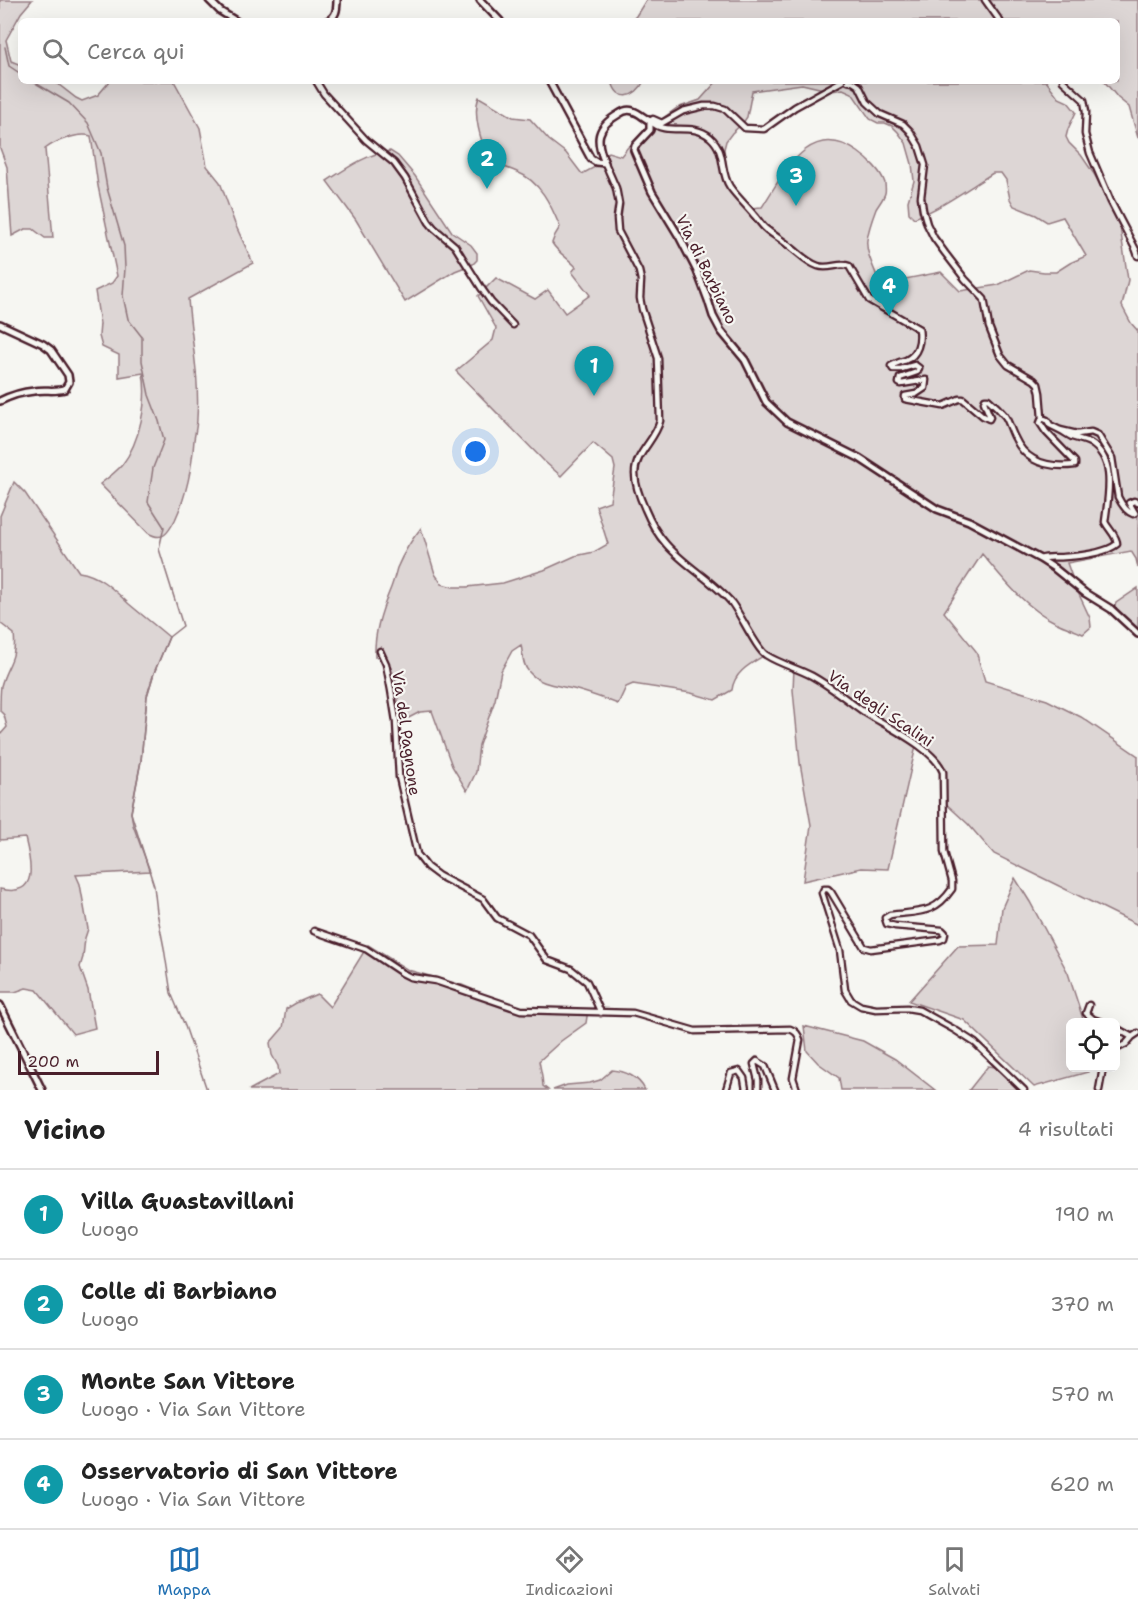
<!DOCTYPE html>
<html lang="it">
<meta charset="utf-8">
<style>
:root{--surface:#fff;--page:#f2f2f2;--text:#222;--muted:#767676;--line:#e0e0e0;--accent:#1f6fb2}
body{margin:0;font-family:"Shantell Sans",sans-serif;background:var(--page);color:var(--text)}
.controls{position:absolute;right:18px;bottom:18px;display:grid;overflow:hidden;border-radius:9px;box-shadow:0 6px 24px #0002}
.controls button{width:54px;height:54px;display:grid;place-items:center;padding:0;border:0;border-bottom:2px solid var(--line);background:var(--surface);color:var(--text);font:30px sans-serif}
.scale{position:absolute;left:18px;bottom:15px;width:141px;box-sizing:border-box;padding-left:6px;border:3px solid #4a1f2b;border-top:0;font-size:16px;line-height:21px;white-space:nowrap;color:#4a1f2b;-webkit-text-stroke:4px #f6f6f2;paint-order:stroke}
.you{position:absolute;left:476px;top:452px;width:21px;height:21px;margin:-15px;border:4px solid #fff;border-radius:50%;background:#1a73e8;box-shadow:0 0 0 9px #1a73e833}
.badge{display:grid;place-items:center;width:39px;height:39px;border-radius:50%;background:var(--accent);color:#fff;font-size:20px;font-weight:700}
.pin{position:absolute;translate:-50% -50px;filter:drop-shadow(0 2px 3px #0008)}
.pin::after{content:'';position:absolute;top:32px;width:21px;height:18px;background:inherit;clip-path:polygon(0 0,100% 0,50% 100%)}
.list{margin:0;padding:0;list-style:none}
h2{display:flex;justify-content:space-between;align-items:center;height:78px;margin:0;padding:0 24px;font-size:26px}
h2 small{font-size:20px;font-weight:400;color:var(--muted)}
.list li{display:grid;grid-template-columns:39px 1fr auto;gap:18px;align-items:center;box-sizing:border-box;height:90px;padding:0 24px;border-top:2px solid var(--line)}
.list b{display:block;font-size:22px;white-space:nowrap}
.list p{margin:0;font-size:20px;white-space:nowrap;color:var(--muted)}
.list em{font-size:20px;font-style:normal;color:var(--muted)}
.icon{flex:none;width:33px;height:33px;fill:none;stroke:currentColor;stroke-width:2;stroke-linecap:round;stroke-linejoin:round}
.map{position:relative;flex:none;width:1138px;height:1090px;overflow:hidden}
.search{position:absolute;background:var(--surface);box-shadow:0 6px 24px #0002;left:18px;right:18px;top:18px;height:66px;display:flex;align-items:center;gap:15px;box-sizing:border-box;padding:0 21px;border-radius:9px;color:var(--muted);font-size:22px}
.sheet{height:438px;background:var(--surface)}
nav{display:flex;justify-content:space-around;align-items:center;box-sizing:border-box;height:84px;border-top:2px solid var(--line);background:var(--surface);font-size:16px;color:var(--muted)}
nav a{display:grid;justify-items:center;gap:3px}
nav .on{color:var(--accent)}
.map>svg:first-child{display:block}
.green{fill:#ddd6d5;stroke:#947a80;stroke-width:1.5;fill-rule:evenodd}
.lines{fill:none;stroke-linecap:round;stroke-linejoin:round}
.stream{stroke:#8e747a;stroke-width:1.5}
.minor-casing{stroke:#4a1f2b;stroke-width:9}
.tertiary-casing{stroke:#4a1f2b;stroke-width:10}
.minor{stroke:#f6f6f2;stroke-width:4.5}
.tertiary{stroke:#f6f6f2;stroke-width:5}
.labels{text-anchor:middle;stroke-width:4.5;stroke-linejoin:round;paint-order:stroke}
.street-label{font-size:16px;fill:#4a1f2b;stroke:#f6f6f2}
</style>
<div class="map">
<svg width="1138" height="1090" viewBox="0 0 1138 1090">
<rect width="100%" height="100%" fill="#f6f6f2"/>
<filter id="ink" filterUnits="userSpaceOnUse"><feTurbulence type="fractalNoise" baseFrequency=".0167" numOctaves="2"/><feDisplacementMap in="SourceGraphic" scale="12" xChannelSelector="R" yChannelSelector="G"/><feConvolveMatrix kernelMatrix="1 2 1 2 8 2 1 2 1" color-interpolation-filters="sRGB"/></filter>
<g filter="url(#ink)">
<path class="green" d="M0,0H32L21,13L6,40L11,61L21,65V81H54L76,98L82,101L98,95L110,81H174L200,128L207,166L220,182L235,224L253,263L188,299C191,338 200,379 197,418C197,425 195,433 194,440C192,469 187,494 175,520C168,533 163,542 148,533L100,484C108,478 116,472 122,465C140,442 148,401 143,373L119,377V355L102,347L99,336L100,324L95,291L112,283L117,276L98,186L91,136C79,132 55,141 45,149L53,238H45L33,229H25L12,236L7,167L0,148Z
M646,0H1138V138L1129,107L1118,98L1104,81H1117V21H631L636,16Z
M612,81H644C636,98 617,103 612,81Z
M717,81H1046L1059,98L1068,102L1076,112L1068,129L1066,137L1069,143L1081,155L1094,174L1119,220L1128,280L1122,306L1131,323L1138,331V568L1136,559L1131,551L1067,563L1076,588L1090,618L1091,627L1083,634C1075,630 1065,627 1057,623C1025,608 1004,580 982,554L944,612L976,651L985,681L1047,700L1081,717L1138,756V925L994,854L968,824L943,801V772L935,759L916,746L888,869L861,868L803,881L811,825L800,763L793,690L794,668L765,655C750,664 734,672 732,690L715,700L691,693L633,684L626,687L618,704C605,699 591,694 577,690C561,685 541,686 529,672C522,665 523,653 521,645L512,651L501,671L495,700L479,745L476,772L467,791L452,766L432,711L420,712L399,723C398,700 400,671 381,656L375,657C374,633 381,612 390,590C393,583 395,575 397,568C403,554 412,539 421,528L435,574L442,584L453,587H467L503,583L544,570L575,556L594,552L608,544L596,506L610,501L615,468L613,460L593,443L561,476L545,462L456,371L493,340L496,328L478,296L496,278L535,299L548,290L565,313L590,295L572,272L576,267C568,258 558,253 552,243L555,235L560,227C551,205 540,181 517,172C507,167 495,166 488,157C481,141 472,114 479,97L513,117L530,119L549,140L566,153L582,174L595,167L598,162L608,152L621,156L628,147L641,138L655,124L677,108L700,100ZM802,84L832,91L843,89L852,93L870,119L878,123H885L892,126L898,132L906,143L912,164L914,181L908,201L909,213L914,218C942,208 967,189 993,173H1001L1006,180L1010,199L1014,206L1036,215L1047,222L1063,217L1086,256L1070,263L1056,272H1044L1029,270L998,285L960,291L941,272L880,284C876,272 865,252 867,240C868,231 873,217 876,209C879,204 884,198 885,193C886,190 885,186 885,183C881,171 868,159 858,152C810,118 784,173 762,207L749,208L728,182L724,149L726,141L732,133L743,123L747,117L752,91Z
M390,151L398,156L415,176L452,232L471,245L477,253V260L473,264L455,271L405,302L356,220L327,181C347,168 366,154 390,151Z
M14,482L25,493L79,572C100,575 114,590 129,604C142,615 156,626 169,637L154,673L147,696L141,761L131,812L133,825L150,871L76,875L80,884L88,929L85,938L83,957L80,967L88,990L95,1028L73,1034L37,990L26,988L15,992H0V889C40,898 31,862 25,838L0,840V735L7,727L4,715L0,711C0,703 0,693 1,686C7,664 17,660 14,634L0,623V516Z
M1138,588V635L1113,611L1116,603Z
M1015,878L1030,902L1068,973L1084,1022L1070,1023V1068H1088V1072L1034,1087L964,1020L909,1001L958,946L998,945L1002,908Z
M368,945L408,970L462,985L509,1005L549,1013L588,1010L586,1023L561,1041L539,1061L542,1076L543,1086L548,1090H249L279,1074L278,1066L272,1055L270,1043L283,1028L286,1009L296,1003L317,994L330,1007Z
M804,1026L863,1041L895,1059L935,1090H841L839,1078L818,1063L807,1051Z
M988,1066L996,1067L1018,1090H969Z
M612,1070C625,1071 639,1077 645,1090H553L567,1085L590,1083L600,1080Z"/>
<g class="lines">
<path class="stream" d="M5,47L9,66L21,74
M32,81L69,103L88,123L101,153L107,188L124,246L125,268L123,296L128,319L142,337V361L149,395L159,421L164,440L153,468L148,502L164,527L159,549L183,626L169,637L154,673L147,696L141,761L131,813L154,886L157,912L164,948L171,993L185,1026L207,1090"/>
<g class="minor-casing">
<path id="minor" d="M985,0L1000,21
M316,81L324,94L366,140L394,163L405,178L429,222L434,228L455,246L482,289L491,302L513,325
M1063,81L1084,100L1086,112L1085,134L1090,153L1111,202L1136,250L1138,256
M650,121C667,137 691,121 710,137C727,152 719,171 730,187C737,197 746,205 754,215C758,219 761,225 766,229C773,235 781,239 788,245C798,252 806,262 818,266C829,270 839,262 849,266L869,300L919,329C921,341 918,355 906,360C900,362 896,363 891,366L893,369H901L915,365L919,368L917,372L900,378L899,383L901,384L926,380L925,388L916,394L905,396V399L943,406L959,399H963L983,416L989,419L990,417L984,402L985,399H988C994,404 1000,410 1005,416C1009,422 1011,431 1015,438C1026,463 1050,468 1075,465V462L1046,432L1040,423L1042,418L1040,393L1038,384L1034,380L1008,365L1000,355L989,327L984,299L965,279L945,253L934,238L927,224L923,210L921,197L925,165L919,146L910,131L903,124L880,114L867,102L859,86L853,82L848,81
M650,121L653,119L662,123L683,111L704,106H715L725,109L745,128L764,129L795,107L842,81
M605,163L616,188L619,204L617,218L618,231L639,271L641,280L640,298L642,309L658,358L660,421C655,441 635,453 635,474C635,486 640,498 645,509C650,521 657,534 666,544C685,566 712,580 731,602C740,613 757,650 766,655C780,664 797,668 812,676C830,686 847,700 864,712C886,726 934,748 943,772L944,852L952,881V889C934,915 919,911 890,915L885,918L887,924L895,926L942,930L945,933L944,938L940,940L871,949L864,947L831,892L828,889H824L822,893L823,896L840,950L845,990L851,1000L861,1006L876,1009L907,1008L919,1010L955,1030L975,1043L1024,1090
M1042,418L1047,420L1050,425L1060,430L1077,434L1091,432L1098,435L1112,458L1118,497C1121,503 1126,512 1133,514L1135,513L1129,503L1134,501L1138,503
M1040,559C1048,556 1055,558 1064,557C1079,556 1106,553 1117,544C1117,536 1109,530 1105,522C1108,496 1117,459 1090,443C1084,440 1078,439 1072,437C1068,435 1064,432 1060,430
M380,651L386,664L391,690L396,721L399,777L417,854L427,867L439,876L483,899L497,918L529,935L547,960L571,969L587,982L601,1013
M314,931L366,949L402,973L410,977L436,981L521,1010L633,1013L695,1031L790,1029C796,1031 798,1034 800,1040L793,1078L797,1090
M1089,1005L1086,1013L1093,1019L1104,1023
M1116,1028L1132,1037L1138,1033
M1116,1049L1126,1044L1132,1037
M726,1090L731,1073L739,1071L744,1078L746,1090
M758,1090V1080L754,1064L757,1061L765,1066L775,1090
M1099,1090L1103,1068"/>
</g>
<g class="tertiary-casing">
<path id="tertiary" d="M209,0L220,11L236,21
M480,0L500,21
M327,21C336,17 337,10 337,0
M549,81L591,159L596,162L605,163C595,140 596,127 619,114C623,111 628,109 633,111C639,113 644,118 650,121V130L635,146L634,150L652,192L680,238L697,271L708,300L713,316L721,331L745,360L766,402L787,422L859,458L937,509L969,521L1040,559L1054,568L1085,593L1111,609L1138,634
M0,324L43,344L51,350L68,375L69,382L65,389C54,392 45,389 34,391C23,392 10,396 0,401
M0,1005L42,1090"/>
</g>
<use href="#minor" class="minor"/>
<use href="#tertiary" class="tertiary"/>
</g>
</g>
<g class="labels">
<g class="street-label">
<text transform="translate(707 269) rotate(64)" y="6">Via di Barbiano</text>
<text transform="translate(881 708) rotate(34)" y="6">Via degli Scalini</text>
<text transform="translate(407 733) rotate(82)" y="6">Via del Pagnone</text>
</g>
</g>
</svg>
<div class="controls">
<button><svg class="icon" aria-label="locate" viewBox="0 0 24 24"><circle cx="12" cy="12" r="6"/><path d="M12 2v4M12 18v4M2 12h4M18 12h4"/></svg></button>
</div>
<div class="scale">200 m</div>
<div class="you"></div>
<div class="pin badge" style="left:594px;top:396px;background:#0f9aa8">1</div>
<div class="pin badge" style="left:487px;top:189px;background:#0f9aa8">2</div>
<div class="pin badge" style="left:796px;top:206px;background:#0f9aa8">3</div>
<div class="pin badge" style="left:889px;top:316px;background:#0f9aa8">4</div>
<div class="search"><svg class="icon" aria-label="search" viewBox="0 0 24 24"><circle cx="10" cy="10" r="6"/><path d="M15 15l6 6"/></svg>Cerca qui</div>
</div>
<section class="sheet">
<h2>Vicino<small>4 risultati</small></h2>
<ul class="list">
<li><span class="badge" style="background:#0f9aa8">1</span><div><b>Villa Guastavillani</b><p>Luogo</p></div><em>190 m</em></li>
<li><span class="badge" style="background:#0f9aa8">2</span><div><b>Colle di Barbiano</b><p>Luogo</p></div><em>370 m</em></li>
<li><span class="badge" style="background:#0f9aa8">3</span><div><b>Monte San Vittore</b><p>Luogo · Via San Vittore</p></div><em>570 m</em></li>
<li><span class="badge" style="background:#0f9aa8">4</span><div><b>Osservatorio di San Vittore</b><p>Luogo · Via San Vittore</p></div><em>620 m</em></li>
</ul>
</section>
<nav>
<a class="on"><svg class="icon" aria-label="map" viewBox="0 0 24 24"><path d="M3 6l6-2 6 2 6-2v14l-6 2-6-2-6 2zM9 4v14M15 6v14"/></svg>Mappa</a>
<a><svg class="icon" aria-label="directions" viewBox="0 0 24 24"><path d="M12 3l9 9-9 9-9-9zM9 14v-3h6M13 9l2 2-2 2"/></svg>Indicazioni</a>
<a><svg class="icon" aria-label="saved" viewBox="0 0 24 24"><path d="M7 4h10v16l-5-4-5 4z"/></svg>Salvati</a>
</nav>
